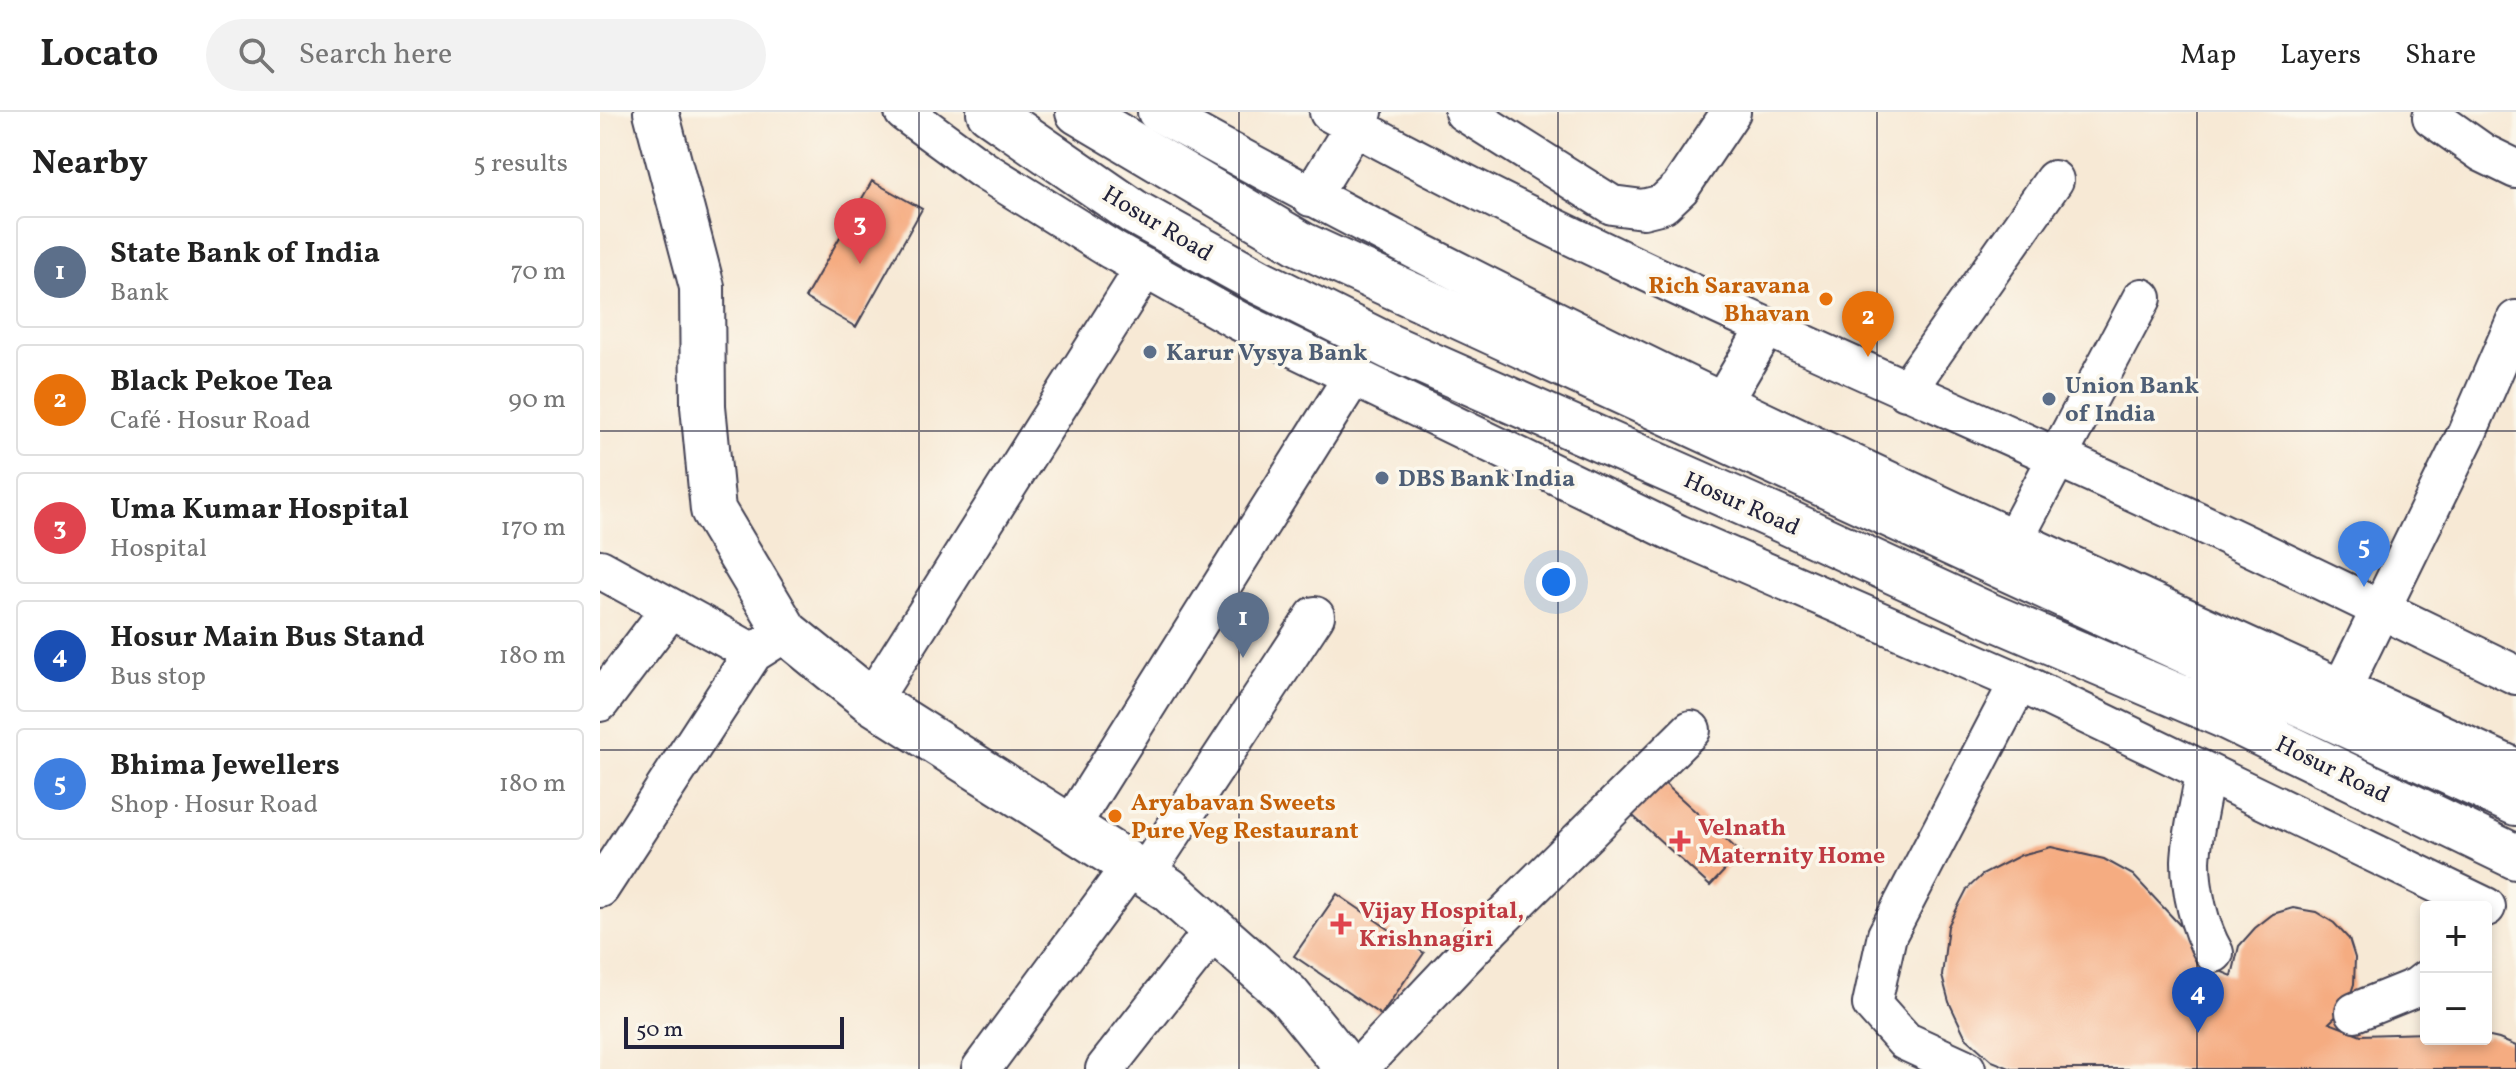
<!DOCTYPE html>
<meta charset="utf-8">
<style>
:root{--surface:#fff;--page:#f2f2f2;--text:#222;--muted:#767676;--line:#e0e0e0;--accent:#d1495b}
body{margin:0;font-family:Vollkorn,serif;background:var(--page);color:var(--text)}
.controls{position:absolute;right:24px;bottom:24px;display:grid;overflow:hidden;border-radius:8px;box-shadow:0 4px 12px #0003}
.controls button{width:72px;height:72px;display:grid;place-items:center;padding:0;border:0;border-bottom:2px solid var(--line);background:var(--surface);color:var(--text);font:40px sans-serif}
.scale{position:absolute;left:24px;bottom:20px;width:220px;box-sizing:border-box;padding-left:8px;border:4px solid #22223b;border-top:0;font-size:22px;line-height:28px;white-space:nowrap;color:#22223b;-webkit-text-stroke:6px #fbf7ec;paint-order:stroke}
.you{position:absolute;left:956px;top:470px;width:28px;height:28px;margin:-20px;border:6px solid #fff;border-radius:50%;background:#1a73e8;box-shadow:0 0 0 12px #1a73e833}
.badge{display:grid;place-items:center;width:52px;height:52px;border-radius:50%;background:var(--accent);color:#fff;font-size:26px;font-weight:700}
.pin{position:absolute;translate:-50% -66px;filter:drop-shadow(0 2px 4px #0008)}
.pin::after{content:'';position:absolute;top:42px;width:28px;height:24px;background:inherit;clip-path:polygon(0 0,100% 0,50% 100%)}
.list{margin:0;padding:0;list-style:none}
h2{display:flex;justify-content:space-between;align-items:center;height:104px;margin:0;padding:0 32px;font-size:34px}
h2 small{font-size:26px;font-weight:400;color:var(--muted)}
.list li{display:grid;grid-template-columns:52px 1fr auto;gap:24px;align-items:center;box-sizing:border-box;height:112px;margin:0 16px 16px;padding:0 16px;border:2px solid var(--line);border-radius:8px}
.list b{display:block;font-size:30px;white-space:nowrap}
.list p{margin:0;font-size:26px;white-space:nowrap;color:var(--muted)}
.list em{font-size:26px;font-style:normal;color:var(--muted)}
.icon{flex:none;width:44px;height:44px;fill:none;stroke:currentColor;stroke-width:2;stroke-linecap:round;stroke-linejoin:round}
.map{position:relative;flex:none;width:1916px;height:957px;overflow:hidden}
header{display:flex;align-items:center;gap:48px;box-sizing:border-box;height:112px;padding:0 40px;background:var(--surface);border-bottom:2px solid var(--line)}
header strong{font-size:38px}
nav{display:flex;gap:44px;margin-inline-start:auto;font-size:28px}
.search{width:560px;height:72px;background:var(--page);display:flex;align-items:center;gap:20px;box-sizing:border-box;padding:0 28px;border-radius:44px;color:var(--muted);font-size:30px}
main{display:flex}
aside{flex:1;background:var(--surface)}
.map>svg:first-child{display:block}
.building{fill:#f5ac81}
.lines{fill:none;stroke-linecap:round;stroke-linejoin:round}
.minor-casing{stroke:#424052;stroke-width:42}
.major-casing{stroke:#424052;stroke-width:48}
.highway-casing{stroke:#424052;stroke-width:48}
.minor{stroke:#fff;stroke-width:38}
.major{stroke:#fff;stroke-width:44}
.highway{stroke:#fff;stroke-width:44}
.grid{fill:none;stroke:#22223b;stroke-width:2;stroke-opacity:0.55}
.food-dot{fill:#e8710a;stroke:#fbf7ec;stroke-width:3}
.service-dot{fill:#5c6f8a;stroke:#fbf7ec;stroke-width:3}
.health-dot{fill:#e0444e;stroke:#fbf7ec;stroke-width:3}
.labels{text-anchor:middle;stroke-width:7;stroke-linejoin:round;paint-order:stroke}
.street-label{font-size:24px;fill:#22223b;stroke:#fbf7ec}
.food-label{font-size:24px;font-weight:bold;fill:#c56008;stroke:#fbf7ec;text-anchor:end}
.service-label{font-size:24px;font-weight:bold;fill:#4e5e75;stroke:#fbf7ec;text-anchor:start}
.health-label{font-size:24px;font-weight:bold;fill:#be3a42;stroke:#fbf7ec;text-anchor:start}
</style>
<header>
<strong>Locato</strong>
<div class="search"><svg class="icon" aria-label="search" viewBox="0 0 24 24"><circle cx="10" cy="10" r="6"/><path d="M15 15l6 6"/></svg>Search here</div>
<nav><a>Map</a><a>Layers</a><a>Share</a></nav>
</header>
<main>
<aside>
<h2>Nearby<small>5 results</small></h2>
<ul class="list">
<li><span class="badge" style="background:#5c6f8a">1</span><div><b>State Bank of India</b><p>Bank</p></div><em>70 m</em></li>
<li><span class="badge" style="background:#e8710a">2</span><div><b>Black Pekoe Tea</b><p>Café · Hosur Road</p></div><em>90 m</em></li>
<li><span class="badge" style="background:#e0444e">3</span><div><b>Uma Kumar Hospital</b><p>Hospital</p></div><em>170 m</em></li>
<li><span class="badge" style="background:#1a4fb4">4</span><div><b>Hosur Main Bus Stand</b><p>Bus stop</p></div><em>180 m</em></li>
<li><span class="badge" style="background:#3f7fe0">5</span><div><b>Bhima Jewellers</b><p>Shop · Hosur Road</p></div><em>180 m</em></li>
</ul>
</aside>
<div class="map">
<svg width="1916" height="957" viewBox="0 0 1916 957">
<rect width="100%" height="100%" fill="#fbf7ec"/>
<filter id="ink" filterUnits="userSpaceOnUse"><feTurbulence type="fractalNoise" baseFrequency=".0125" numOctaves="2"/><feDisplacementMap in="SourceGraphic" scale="16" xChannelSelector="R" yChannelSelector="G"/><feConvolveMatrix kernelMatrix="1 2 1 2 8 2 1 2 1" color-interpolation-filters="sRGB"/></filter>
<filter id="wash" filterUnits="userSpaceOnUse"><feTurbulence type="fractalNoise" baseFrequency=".006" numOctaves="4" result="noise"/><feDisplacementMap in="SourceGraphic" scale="32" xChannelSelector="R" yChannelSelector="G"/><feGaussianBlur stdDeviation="1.8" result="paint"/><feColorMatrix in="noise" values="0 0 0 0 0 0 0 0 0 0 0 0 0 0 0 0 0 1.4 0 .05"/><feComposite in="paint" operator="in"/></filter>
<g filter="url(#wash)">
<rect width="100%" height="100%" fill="#f7e9d5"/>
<g id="blocks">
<path class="building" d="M272,69L322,97L256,215L205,186Z
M1063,670L1141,741L1110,774L1032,703Z
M1451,735L1504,747L1533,763L1591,825L1612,856L1632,864L1639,834L1655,816L1673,802L1693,796L1716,800L1734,811L1749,827L1755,846L1754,872L1746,895L1729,911L1761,923L1826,921V927H1886V924L1899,927L1916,934V957H1412L1392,949L1366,926L1349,890L1342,864L1348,814L1367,777L1382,763L1421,743Z
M737,782L824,841L781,903L694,844Z"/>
</g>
</g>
<g filter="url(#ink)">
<use href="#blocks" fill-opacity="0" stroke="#424052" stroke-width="2"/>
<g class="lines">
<g class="minor-casing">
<path id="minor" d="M304,0L383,58L512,138L637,208L1078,422L1419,570L1886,795
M557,0C997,244 1458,447 1916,656
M729,0C979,137 1240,247 1499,364C1639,427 1778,496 1916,563
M864,0L1012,93L1043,97L1063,92L1080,76L1131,0
M1832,5L1883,41L1916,57
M711,85L763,0
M1306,279L1454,68
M1122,291L1166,216
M1414,427L1542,186
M0,457L153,541L172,529
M1742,576L1867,321L1916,208
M271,589L545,156
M0,590L71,496
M1605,660C1601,689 1592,720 1591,749C1591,778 1599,815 1614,841
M470,715L752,266
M545,762L715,504
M0,776L153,541
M1755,900L1817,875L1826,868
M381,957L531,754
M505,957L614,818
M758,957L892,815L1091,618
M1366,957L1305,929L1272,892L1287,823L1419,570"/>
</g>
<g class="major-casing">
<path id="major" d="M56,0L102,175L103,294L113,398L186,520L271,589L568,777L688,883L748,957"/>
</g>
<g class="highway-casing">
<path id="highway" d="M389,0L534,100L658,169L790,235L1191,412L1388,503L1622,603L1916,745
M478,0L701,132L1916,691"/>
</g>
<use href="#minor" class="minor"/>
<use href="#major" class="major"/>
<use href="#highway" class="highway"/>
</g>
</g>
<path class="grid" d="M319,0V957M639,0V957M958,0V957M1277,0V957M1597,0V957M0,319H1916M0,638H1916"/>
<g class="food-dot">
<circle cx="1226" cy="187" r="8"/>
<circle cx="515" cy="704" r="8"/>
</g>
<g class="service-dot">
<circle cx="550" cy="240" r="8"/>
<circle cx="1449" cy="287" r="8"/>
<circle cx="782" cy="366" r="8"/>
</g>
<g class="health-dot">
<path d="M1076 717h8v8h8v8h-8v8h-8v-8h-8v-8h8z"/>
<path d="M737 800h8v8h8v8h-8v8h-8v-8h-8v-8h8z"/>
</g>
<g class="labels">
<g class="street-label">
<text transform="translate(558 111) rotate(31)" y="8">Hosur Road</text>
<text transform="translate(1142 391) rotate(24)" y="8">Hosur Road</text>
<text transform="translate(1733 657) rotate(26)" y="8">Hosur Road</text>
</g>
<g class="food-label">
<text x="1210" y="181">Rich Saravana<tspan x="1210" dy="28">Bhavan</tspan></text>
<text x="531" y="698" text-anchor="start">Aryabavan Sweets<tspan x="531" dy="28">Pure Veg Restaurant</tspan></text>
</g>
<g class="service-label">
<text x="566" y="248">Karur Vysya Bank</text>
<text x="1465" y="281">Union Bank<tspan x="1465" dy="28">of India</tspan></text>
<text x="798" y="374">DBS Bank India</text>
</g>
<g class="health-label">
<text x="1098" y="723">Velnath<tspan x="1098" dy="28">Maternity Home</tspan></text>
<text x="759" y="806">Vijay Hospital,<tspan x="759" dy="28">Krishnagiri</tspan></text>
</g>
</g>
</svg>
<div class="controls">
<button>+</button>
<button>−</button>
</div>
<div class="scale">50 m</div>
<div class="you"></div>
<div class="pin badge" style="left:643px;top:546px;background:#5c6f8a">1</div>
<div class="pin badge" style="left:1268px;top:245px;background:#e8710a">2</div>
<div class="pin badge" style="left:260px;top:152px;background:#e0444e">3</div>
<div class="pin badge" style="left:1598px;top:921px;background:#1a4fb4">4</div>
<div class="pin badge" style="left:1764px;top:475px;background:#3f7fe0">5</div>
</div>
</main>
